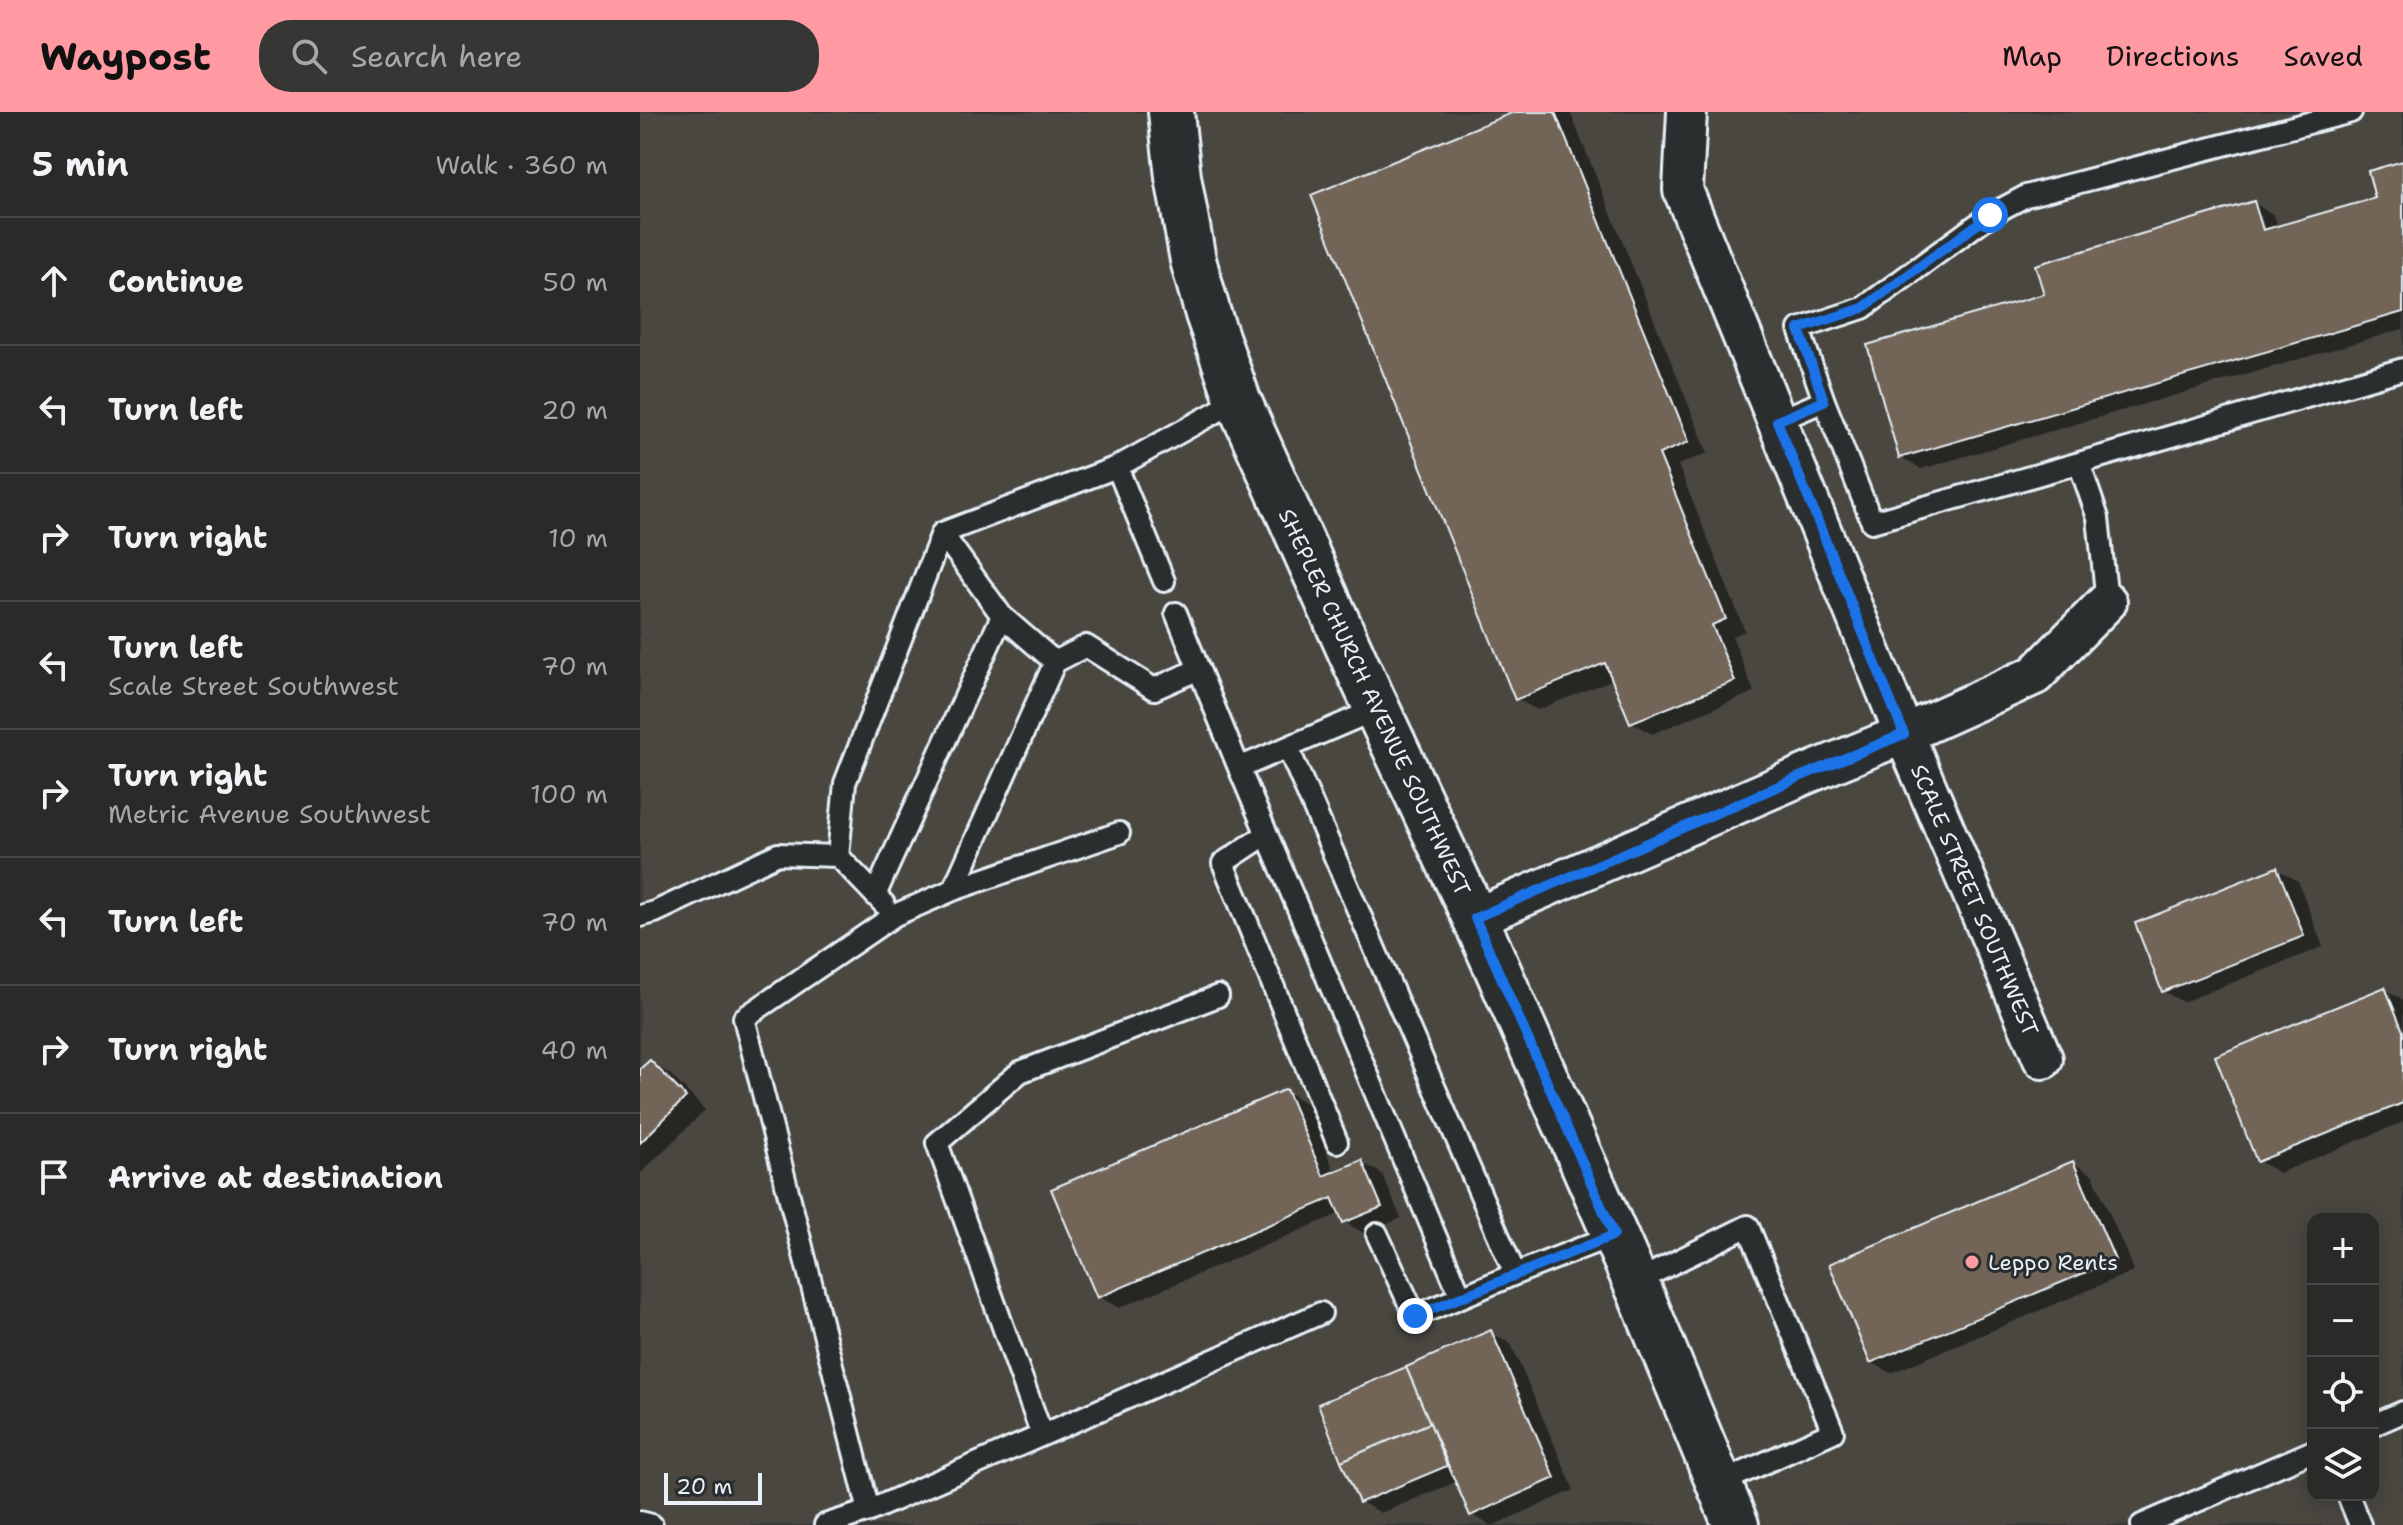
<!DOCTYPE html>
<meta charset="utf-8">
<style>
:root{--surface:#2a2a29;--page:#363635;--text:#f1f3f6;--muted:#a5a7a8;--line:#464646;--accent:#ff9aa2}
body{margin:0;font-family:"Shantell Sans",sans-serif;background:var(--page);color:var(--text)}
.controls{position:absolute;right:24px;bottom:24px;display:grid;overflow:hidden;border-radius:16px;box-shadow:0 4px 20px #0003}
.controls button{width:72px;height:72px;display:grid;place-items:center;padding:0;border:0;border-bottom:2px solid var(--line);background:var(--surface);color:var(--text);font:40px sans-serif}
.scale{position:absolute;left:24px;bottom:20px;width:98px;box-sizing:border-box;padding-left:8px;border:4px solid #e8f1f8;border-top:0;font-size:22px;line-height:28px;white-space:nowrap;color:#e8f1f8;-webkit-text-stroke:6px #2a2d2e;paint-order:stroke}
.stop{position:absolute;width:24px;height:24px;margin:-18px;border:6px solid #1a73e8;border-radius:50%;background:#fff}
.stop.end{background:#1a73e8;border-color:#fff;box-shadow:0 2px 8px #0008}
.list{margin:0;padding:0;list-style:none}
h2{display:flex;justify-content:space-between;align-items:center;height:104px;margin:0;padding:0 32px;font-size:34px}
h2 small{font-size:26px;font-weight:400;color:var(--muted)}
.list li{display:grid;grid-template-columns:52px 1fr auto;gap:24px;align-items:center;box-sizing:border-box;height:128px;padding:0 32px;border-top:2px solid var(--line)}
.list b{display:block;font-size:30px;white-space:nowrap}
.list p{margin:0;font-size:26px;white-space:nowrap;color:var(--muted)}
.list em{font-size:26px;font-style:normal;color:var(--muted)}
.icon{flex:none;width:44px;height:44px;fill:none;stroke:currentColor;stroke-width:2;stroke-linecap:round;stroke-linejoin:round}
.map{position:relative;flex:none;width:1763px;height:1413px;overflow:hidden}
header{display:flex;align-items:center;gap:48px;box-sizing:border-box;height:112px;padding:0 40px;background:var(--accent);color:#111}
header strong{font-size:38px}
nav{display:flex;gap:44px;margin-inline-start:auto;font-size:28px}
.search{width:560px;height:72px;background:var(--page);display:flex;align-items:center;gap:20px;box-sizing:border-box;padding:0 28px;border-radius:32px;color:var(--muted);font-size:30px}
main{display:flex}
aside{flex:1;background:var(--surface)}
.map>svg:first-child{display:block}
.built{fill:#494641;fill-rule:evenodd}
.shadow{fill:#0007;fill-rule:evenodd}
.building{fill:#726559;stroke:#e8f1f8;stroke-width:2}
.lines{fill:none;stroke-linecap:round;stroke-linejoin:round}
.lane-casing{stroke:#e8f1f8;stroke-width:26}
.street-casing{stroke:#e8f1f8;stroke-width:44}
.secondary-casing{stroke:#e8f1f8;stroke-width:50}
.lane{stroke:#2a2d2e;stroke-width:20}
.street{stroke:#2a2d2e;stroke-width:38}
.secondary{stroke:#2a2d2e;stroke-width:44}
.route{stroke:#1a73e8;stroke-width:10}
.poi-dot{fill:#ff9aa2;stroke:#2a2d2e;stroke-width:3}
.labels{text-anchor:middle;stroke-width:6;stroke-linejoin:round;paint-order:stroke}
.street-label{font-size:22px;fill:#e8f1f8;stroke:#2a2d2e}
.poi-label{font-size:22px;fill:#e8f1f8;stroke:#2a2d2e;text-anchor:start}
</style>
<header>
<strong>Waypost</strong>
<div class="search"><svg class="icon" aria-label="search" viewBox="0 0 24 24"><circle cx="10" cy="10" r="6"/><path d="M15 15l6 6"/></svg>Search here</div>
<nav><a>Map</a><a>Directions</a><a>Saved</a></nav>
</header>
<main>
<aside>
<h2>5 min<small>Walk · 360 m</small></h2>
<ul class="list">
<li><svg class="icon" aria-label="ahead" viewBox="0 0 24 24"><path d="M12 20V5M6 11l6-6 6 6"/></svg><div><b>Continue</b></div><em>50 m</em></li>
<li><svg class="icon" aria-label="left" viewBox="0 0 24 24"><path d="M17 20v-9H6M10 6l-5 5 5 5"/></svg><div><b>Turn left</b></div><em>20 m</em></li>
<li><svg class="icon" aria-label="right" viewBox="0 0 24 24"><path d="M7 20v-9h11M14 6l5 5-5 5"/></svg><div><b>Turn right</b></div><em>10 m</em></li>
<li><svg class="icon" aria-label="left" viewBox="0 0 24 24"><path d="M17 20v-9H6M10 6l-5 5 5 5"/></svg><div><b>Turn left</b><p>Scale Street Southwest</p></div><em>70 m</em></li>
<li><svg class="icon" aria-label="right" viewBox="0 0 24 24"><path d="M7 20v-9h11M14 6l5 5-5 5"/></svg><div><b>Turn right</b><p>Metric Avenue Southwest</p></div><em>100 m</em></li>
<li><svg class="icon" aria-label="left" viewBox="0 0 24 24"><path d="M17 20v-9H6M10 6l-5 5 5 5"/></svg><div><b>Turn left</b></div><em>70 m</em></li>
<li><svg class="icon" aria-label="right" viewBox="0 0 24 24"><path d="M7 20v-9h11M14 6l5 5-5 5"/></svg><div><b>Turn right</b></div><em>40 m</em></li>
<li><svg class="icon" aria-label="arrive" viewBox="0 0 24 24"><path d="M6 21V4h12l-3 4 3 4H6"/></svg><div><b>Arrive at destination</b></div></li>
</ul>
</aside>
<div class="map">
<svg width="1763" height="1413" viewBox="0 0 1763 1413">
<rect width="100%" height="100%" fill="#383837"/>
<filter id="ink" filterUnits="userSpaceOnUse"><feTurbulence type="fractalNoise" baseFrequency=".0125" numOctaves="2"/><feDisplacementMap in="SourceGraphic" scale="16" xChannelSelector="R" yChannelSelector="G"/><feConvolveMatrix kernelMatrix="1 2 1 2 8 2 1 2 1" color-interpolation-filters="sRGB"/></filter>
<g filter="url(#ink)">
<path class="built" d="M0,0H1763V1413H0ZM1673,1107H1733V1383H1673Z"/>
<path class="shadow" d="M879,0H930L1068,341L1038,353L1105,519L1092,524L1114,580L1012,622L992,610L974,567L897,598L877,587Z
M1763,51V217L1281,357L1261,345L1406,184L1614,91L1634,103L1638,116L1738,87ZM1617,104H1621L1628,127L1624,128Z
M1637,757L1658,769L1683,835L1543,890L1523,879Z
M1745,877L1763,888V1010L1639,1061L1619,1049Z
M10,950L30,962L65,998L0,1062V960Z
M645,979L666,991L695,1061L722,1050L742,1062L761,1106L725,1122L705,1110L701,1101L479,1196L458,1184Z
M1433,1051L1453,1063L1494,1159L1251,1261L1231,1250Z
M850,1220L871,1232L934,1378L854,1413H850L831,1402L816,1370L741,1401L721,1390L680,1293Z"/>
<path class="building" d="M874,0H915L1049,330L1019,342L1086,507L1072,513L1095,569L990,611L965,551L875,588L671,83Z
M1763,49V200L1259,346L1227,233L1404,182L1395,153L1614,89L1623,118L1735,86L1728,59Z
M1637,755L1664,824L1522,880L1495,811Z
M1745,875L1763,919V991L1617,1050L1575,944Z
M10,948L46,985L0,1031V957Z
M646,977L683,1064L722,1048L742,1095L703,1111L692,1086L457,1186L411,1077Z
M1433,1049L1475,1148L1230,1251L1189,1152Z
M851,1218L915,1366L830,1404L766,1255Z
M766,1255L790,1311L701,1349L678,1292Z
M790,1311L807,1354L719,1391L701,1349Z"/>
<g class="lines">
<g class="lane-casing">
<path id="lane" d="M1184,289L1159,217L1223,196L1350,103L1386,84L1711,0
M1137,309L1184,289L1232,410L1439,351L1458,406L1467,490
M1439,351L1763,257
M524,469L477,355L598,288
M536,501L599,656L821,1185L875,1162
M415,550L446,534L514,577L559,557
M648,636L875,1162L974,1123
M599,656L737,597
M627,722L583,751L697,1030
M198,744L205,671L302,421L477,355
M313,778L415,550L362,504
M235,783L362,504L302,421
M0,804L15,800L138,742L198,744L244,792
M737,1122L775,1204L821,1185
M995,1170L1108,1114L1193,1320L1080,1371
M1733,1313L1763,1300
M402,1323L297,1031L380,960L578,884
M1708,1383L1720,1413
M229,1399L681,1201
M0,1410L12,1413
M185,1413L229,1399L104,906L255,803L313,778L479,721
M1502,1413L1673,1339"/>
</g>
<g class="street-casing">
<path id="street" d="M1047,0L1043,78L1264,622L1403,947
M835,806L1164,663L1264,622L1395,563L1467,490"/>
</g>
<g class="secondary-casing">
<path id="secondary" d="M531,0L538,65L553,148L568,202L598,288L716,552L835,806L1002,1185L1096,1413"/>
</g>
<use href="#lane" class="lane"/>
<use href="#street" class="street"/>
<use href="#secondary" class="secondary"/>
</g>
</g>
<g class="lines" filter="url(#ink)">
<path class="route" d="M775,1204L974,1123L835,806L1164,663L1264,622L1137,309L1184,289L1159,217L1223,196L1350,103"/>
</g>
<circle class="poi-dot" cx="1332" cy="1150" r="8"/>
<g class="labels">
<g class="street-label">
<text transform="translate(735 590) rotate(65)" y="8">SHEPLER CHURCH AVENUE SOUTHWEST</text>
<text transform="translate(1335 788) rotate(67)" y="8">SCALE STREET SOUTHWEST</text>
</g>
<g class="poi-label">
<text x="1348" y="1158">Leppo Rents</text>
</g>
</g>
</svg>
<div class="controls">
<button>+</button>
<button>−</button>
<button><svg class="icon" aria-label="locate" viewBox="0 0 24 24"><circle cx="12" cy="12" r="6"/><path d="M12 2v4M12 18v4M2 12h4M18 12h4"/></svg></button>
<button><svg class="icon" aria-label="layers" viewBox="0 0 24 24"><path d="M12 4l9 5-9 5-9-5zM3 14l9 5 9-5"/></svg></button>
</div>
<div class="scale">20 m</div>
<div class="stop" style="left:1350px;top:103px"></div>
<div class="stop end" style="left:775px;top:1204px"></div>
</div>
</main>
